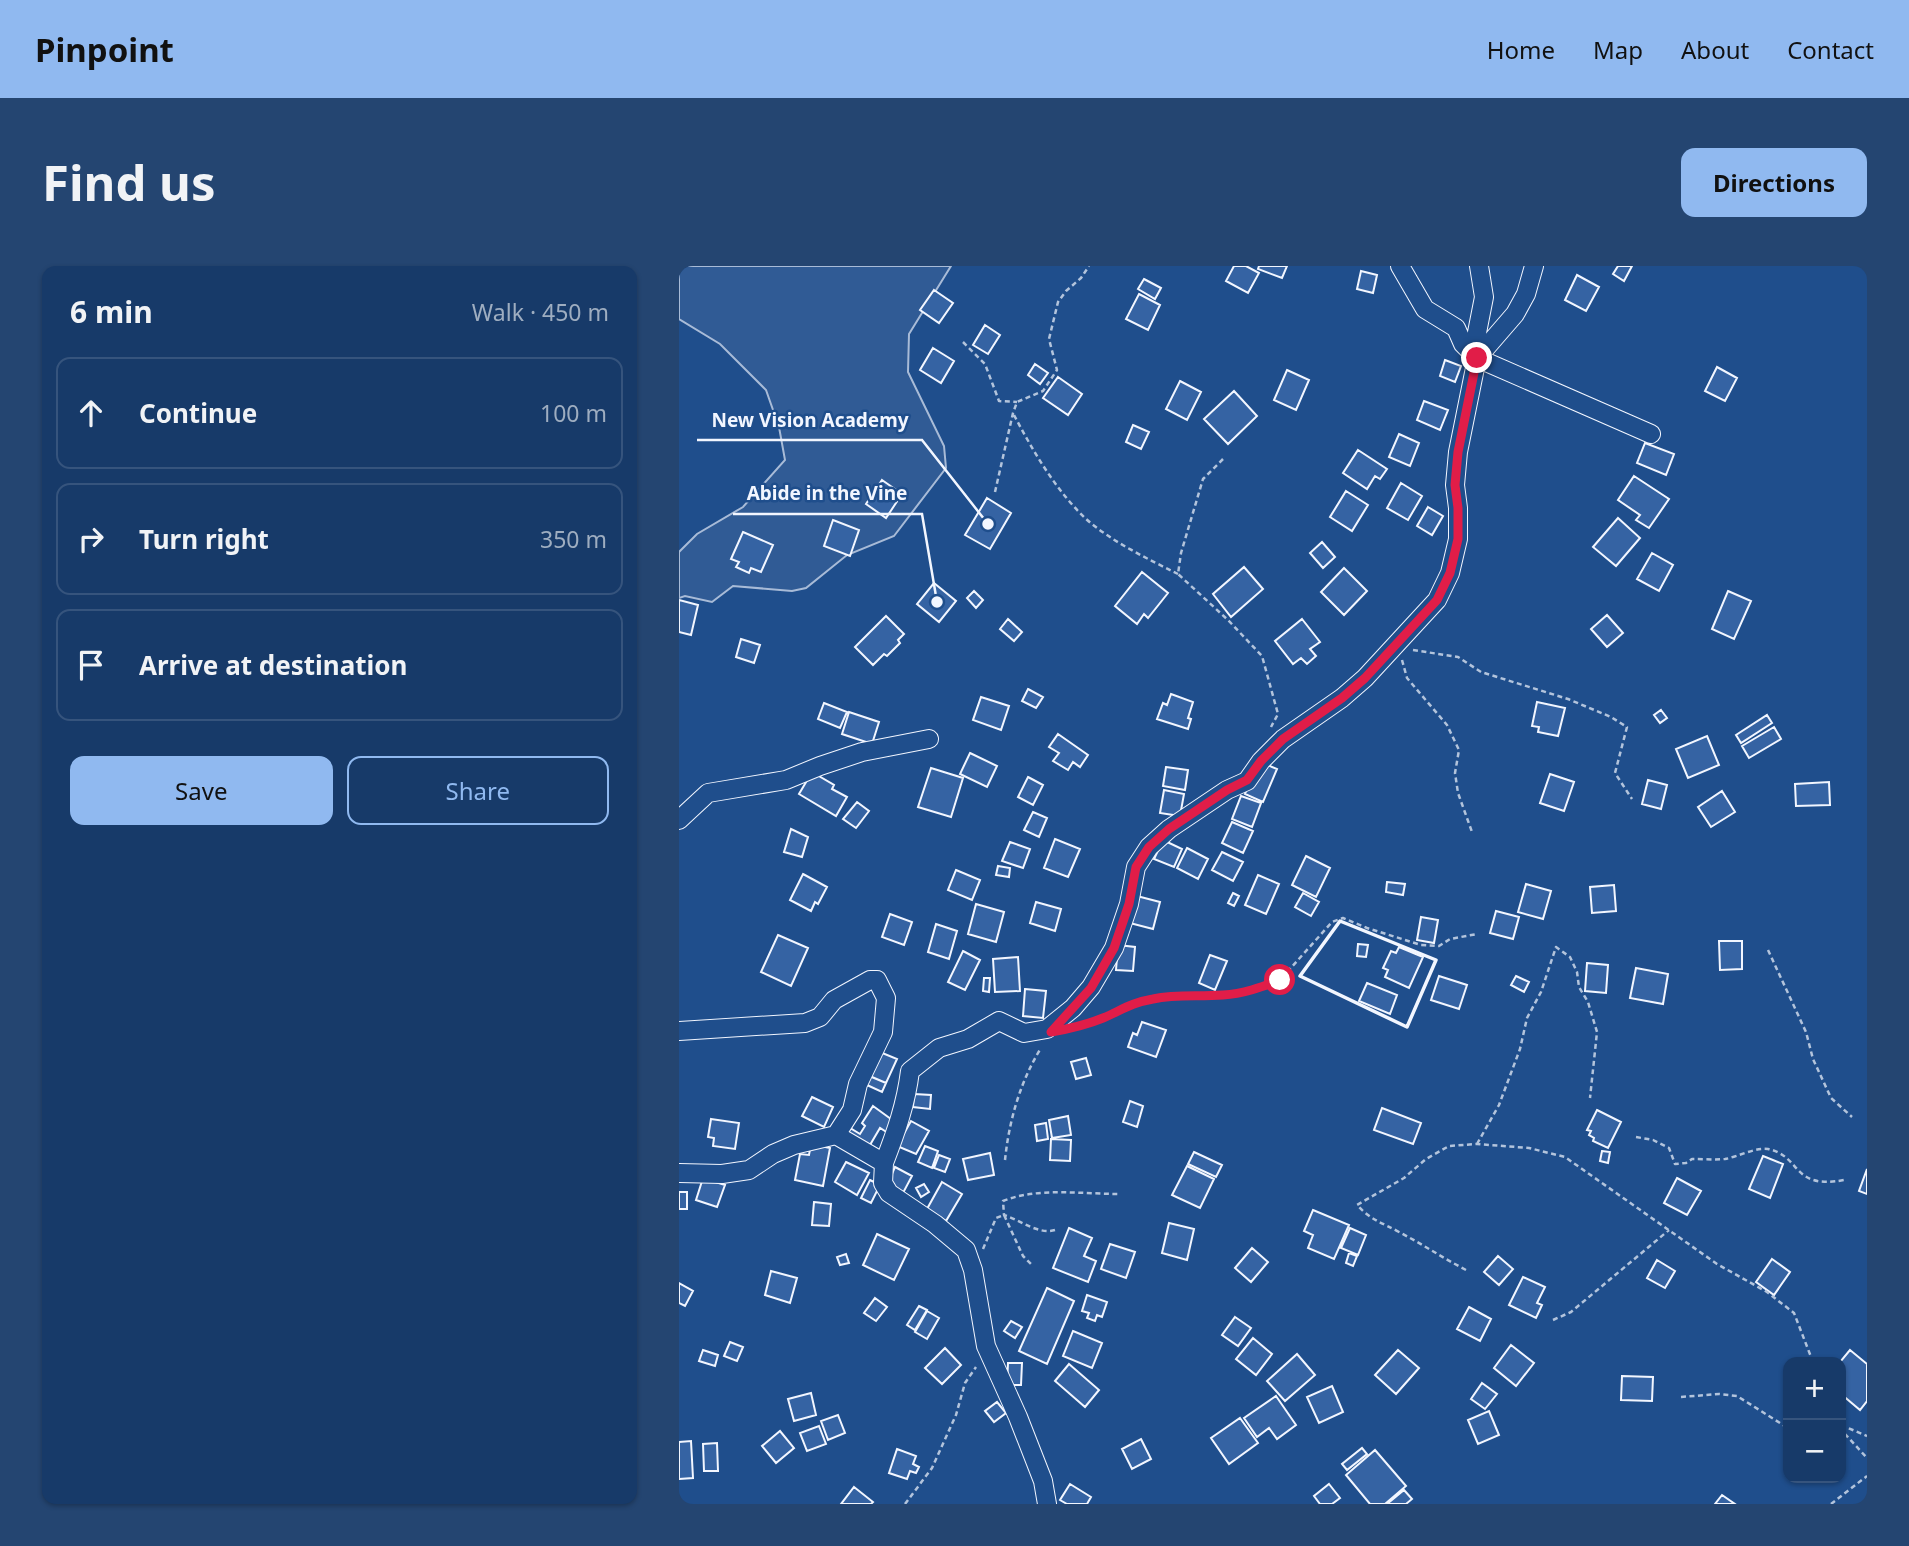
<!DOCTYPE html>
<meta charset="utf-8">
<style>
:root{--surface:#173a69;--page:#244571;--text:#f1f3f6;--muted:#9eadc0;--line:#36547d;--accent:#90b9f0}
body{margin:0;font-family:"Noto Sans",sans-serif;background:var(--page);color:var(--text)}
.controls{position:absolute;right:21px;bottom:21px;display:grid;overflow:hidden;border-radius:14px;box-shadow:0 2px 5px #0004}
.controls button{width:63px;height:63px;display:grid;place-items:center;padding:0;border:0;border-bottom:2px solid var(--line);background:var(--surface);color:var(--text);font:35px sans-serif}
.stop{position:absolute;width:21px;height:21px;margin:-16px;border:5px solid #e11d48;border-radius:50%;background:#fff}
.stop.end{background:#e11d48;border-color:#fff;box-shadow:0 2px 7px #0008}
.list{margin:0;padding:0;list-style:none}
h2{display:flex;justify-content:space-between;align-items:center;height:91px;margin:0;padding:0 28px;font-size:30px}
h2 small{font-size:23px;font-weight:400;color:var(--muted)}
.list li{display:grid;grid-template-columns:46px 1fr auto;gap:21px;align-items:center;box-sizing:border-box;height:112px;margin:0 14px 14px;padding:0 14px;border:2px solid var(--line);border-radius:14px}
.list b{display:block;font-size:26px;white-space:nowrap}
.list em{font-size:23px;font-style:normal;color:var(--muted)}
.actions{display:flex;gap:14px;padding:21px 28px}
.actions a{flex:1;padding:16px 0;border:2px solid var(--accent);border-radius:14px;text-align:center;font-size:24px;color:var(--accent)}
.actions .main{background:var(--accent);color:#111}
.icon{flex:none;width:38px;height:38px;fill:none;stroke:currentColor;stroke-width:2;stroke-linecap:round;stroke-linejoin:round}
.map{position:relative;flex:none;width:1188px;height:1238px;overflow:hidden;border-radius:14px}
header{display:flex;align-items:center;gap:42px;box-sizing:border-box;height:98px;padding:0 35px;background:var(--accent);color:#111}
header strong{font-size:33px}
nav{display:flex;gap:38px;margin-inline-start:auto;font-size:24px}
.intro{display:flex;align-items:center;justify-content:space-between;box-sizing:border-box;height:168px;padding:0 42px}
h1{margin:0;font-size:49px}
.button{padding:18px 32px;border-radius:14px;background:var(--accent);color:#111;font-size:24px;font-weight:700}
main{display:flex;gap:42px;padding:0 42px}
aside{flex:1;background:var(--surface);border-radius:14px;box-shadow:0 2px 5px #0004}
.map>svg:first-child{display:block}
.green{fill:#305b95;stroke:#a8bbd7;stroke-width:2}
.building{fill:#3563a3;stroke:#f2f6ff;stroke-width:2}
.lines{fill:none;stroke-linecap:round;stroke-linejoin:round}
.minor-casing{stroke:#f2f6ff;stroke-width:20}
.path{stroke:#b3c4dc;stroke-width:2.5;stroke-dasharray:5 3.5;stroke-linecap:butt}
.minor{stroke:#1f4e8c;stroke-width:18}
.wall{stroke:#f2f6ff;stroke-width:3.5}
.route{stroke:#e11d48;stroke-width:9}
.leader{fill:none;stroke:#f2f6ff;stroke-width:2.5}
.callout-dot{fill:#f2f6ff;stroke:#1f4e8c;stroke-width:2.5}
.callout-label{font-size:19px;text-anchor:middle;font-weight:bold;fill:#f2f6ff;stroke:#1f4e8c;stroke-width:5;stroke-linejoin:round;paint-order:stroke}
</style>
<header>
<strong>Pinpoint</strong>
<nav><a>Home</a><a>Map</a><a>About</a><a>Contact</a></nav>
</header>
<div class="intro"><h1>Find us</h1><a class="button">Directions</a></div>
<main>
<aside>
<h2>6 min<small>Walk · 450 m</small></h2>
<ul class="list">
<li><svg class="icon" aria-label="ahead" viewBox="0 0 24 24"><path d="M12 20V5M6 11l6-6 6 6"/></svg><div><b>Continue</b></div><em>100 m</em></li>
<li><svg class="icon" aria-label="right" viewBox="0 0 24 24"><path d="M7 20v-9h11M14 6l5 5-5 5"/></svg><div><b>Turn right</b></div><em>350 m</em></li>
<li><svg class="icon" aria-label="arrive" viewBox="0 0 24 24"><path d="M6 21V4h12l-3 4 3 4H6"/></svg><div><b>Arrive at destination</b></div></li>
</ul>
<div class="actions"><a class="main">Save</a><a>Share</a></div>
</aside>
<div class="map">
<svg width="1188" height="1238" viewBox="0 0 1188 1238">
<rect width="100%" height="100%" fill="#1f4e8c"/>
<path class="green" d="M0,0H272L230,68L229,106L265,180L267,202L215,270L168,289L127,322L113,325L54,320L33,336L6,330L0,332V286L18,268L64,241L106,194L100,161L87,124L41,78L0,53Z"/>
<path class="building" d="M555,0H567L580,7L569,27L547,15Z
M580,0H608L603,12L579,3Z
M939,0H953L945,15L934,8Z
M682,5L698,9L694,27L678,23Z
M898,9L920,21L907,45L886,34Z
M465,13L482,22L476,33L459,23Z
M255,24L274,37L260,57L241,44Z
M460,28L481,39L469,64L447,53Z
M306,59L321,69L309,88L294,79Z
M254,82L275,95L262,117L241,104Z
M766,94L782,100L776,116L761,110Z
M356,98L369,107L361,118L349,109Z
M1038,101L1058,112L1046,135L1026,125Z
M608,104L630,114L617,144L595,134Z
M379,111L403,128L389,149L364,132Z
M501,115L522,126L508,154L487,143Z
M555,125L578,150L549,178L525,153Z
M745,135L769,144L761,164L738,154Z
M454,159L470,166L462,183L447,176Z
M720,168L740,177L731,200L710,191Z
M966,177L995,188L987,209L958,197Z
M679,184L708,203L701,213L696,210L688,223L664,207Z
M955,210L990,233L970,262L957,254L961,249L939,234Z
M203,214L223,228L207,252L187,238Z
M722,217L743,230L729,254L708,242Z
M667,225L689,239L673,265L651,251Z
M308,232L332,247L311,283L286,269Z
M749,241L764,250L753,269L738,260Z
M939,252L961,272L937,300L914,281Z
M154,254L180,264L171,290L145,280Z
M64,266L94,279L82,306L72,302L70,307L57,301L60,296L52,293Z
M643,276L656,291L644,302L631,287Z
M973,287L994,299L980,325L958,313Z
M565,301L584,323L552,351L534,328Z
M665,302L688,325L665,349L642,326Z
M463,306L489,327L469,352L465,348L458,358L436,340Z
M255,317L277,335L260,356L238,338Z
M295,325L304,334L297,342L288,332Z
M1049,325L1072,335L1055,373L1033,363Z
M0,334L19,339L12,369L0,366Z
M928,349L944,367L928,381L912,363Z
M207,350L225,368L219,374L221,377L208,390L205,388L194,399L176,381Z
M329,353L343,366L335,375L321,363Z
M623,353L641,376L631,383L637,390L628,398L622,392L614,398L596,375Z
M62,373L81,379L75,397L57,391Z
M349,423L364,431L357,442L343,435Z
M492,428L514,436L509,452L512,453L509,463L478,453L484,437L488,439Z
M302,431L330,440L322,464L294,454Z
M858,436L886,442L879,470L859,466L860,461L853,460Z
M145,437L168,446L161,462L139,453Z
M982,444L988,452L981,457L975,449Z
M170,446L200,456L193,478L163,468Z
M1088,449L1093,457L1062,477L1057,469Z
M1095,461L1102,473L1070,492L1063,480Z
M379,468L409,489L401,501L394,496L389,504L374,495L380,487L370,481Z
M1028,470L1040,499L1009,512L997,483Z
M291,487L318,500L308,521L281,508Z
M579,495L598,503L584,536L566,528Z
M487,501L509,504L506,524L484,520Z
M252,502L284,512L272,551L239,541Z
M133,506L155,519L153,523L168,531L157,550L120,528Z
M871,508L895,516L885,545L861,537Z
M349,511L364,519L354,539L339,531Z
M969,514L988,519L982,543L963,538Z
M1150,516L1151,539L1117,540L1116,518Z
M485,524L505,528L501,550L481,547Z
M1043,525L1056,546L1032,561L1019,541Z
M562,530L582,537L573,561L553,553Z
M178,536L190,545L177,562L164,553Z
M354,546L368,552L360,571L345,564Z
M553,556L574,565L564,587L543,577Z
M112,563L129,571L123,591L105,586Z
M376,573L401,583L389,611L365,602Z
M484,574L503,583L495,601L475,593Z
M331,576L351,583L344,602L323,595Z
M508,582L529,593L519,613L498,602Z
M543,586L564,596L554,615L533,604Z
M627,590L651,602L637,631L613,619Z
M319,600L331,602L330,611L317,609Z
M277,604L301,614L293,634L269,624Z
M124,608L148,621L139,638L136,636L132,645L111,634Z
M579,609L600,618L587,648L566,639Z
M708,616L726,618L724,629L707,626Z
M847,618L872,625L864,653L839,646Z
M935,619L937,645L913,647L911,621Z
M554,627L560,630L555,640L549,637Z
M624,627L640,636L632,650L616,641Z
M454,629L481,636L474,663L447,656Z
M357,636L382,643L376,665L351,657Z
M297,638L325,646L317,676L289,668Z
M817,645L840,651L834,673L811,667Z
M211,648L233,656L225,679L203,671Z
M742,651L759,654L755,677L738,674Z
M257,658L278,665L270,693L249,686Z
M99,669L129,682L112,720L82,706Z
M1040,675H1063V703L1041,704Z
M679,678L689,679L687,691L678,690Z
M439,679L456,681L454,705L437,704Z
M720,681L744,691L730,722L706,711L709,704L704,702L712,685L717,687Z
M284,685L301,694L286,724L269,716Z
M531,689L548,695L536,724L520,717Z
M339,691L341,725L316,726L314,693Z
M908,697L929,699L927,727L906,725Z
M957,702L989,708L984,738L951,732Z
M760,710L788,719L780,743L752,734Z
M837,710L850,716L845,726L832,719Z
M305,712H311L310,726L304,725Z
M688,717L718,729L711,748L680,735Z
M346,723L367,725L364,752L344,750Z
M463,756L487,764L477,791L449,781L454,767L458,769Z
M196,784L218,793L207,817L186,808Z
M407,792L412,809L397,813L392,796Z
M188,809L207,817L203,826L188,819Z
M235,828L252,829L251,843L234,841Z
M133,831L154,841L145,861L123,850Z
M451,835L464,840L458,861L444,856Z
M194,840L216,856L209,867L201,862L188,884L167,870L171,862L181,868L186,860L183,857Z
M703,842L742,857L734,878L695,864Z
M918,844L942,856L929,882L914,875L915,872L910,869L912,865L908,864Z
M389,850L392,869L373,872L370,854Z
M32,853L60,857L56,883L34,880L35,872L29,871Z
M232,855L250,865L237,888L218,880Z
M367,857L369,873L358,875L356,859Z
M372,873L392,874L391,895L371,894Z
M132,878L151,882L144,920L116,914L121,888L130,889Z
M246,880L259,885L253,902L239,896Z
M923,885L931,886L929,897L921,895Z
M515,886L543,899L537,911L509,898Z
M311,887L315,909L289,914L284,893Z
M260,889L271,893L266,906L255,902Z
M1084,890L1104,898L1091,932L1070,923Z
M167,896L190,907L178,929L156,916Z
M508,900L535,913L521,942L493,929Z
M216,901L233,910L224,927L208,919Z
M1188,903V928L1180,925Z
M24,912L46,919L38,941L17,934Z
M998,912L1022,925L1008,949L985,937Z
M191,914L201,919L192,937L182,932Z
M263,916L283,928L267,955L248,943Z
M245,918L250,926L242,931L237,922Z
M0,926H8V943H0Z
M135,936L152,938L150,960L133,959Z
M634,944L670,959L655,993L629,982L634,969L625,965Z
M490,957L515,963L508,994L483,987Z
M390,962L413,972L405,990L417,995L409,1016L374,1002Z
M671,962L687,969L679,989L662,982Z
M198,968L230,983L215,1014L184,999Z
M431,978L456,986L447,1012L422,1003Z
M573,982L589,996L572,1016L556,1002Z
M670,987L678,990L674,1000L667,997Z
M167,988L170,997L161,999L158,991Z
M819,990L834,1003L820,1019L805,1006Z
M1093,993L1111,1006L1095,1029L1077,1016Z
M978,994L996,1005L986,1022L968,1012Z
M92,1005L118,1012L111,1037L86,1029Z
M844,1011L866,1021L858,1037L863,1039L857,1052L830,1039Z
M0,1017L14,1025L6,1040L0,1037Z
M368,1022L395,1035L368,1098L340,1085Z
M408,1029L428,1036L423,1051L418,1049L416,1055L408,1052L410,1047L403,1045Z
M196,1032L208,1041L197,1055L185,1047Z
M240,1040L248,1044L236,1064L228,1059Z
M790,1041L812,1053L801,1075L778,1063Z
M248,1045L260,1052L248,1073L236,1066Z
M556,1051L572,1062L559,1080L543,1069Z
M332,1055L343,1061L336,1072L325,1065Z
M394,1065L423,1077L413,1102L384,1090Z
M574,1072L593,1088L577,1109L557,1093Z
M51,1076L64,1081L58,1095L45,1090Z
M832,1079L855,1097L837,1120L815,1102Z
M266,1082L282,1099L263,1118L246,1102Z
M24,1084L39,1089L36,1100L20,1095Z
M719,1084L740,1102L717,1128L696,1109Z
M1171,1084L1188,1098V1135L1181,1144L1162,1128L1161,1096Z
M618,1088L636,1109L606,1135L588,1115Z
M329,1097H343L342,1119H328Z
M390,1098L420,1124L406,1141L376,1115Z
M943,1110L974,1111L973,1135L942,1134Z
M803,1117L818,1128L806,1143L792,1133Z
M653,1120L664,1146L640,1157L628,1131Z
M132,1127L137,1149L115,1155L109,1133Z
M597,1130L617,1159L598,1173L590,1162L578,1171L565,1152Z
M318,1136L327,1147L315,1156L306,1145Z
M810,1145L820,1169L799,1178L789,1154Z
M159,1149L166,1167L149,1174L142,1155Z
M561,1152L579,1177L550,1198L532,1172Z
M140,1160L147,1178L128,1185L121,1167Z
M101,1165L115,1182L97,1197L83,1180Z
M462,1173L472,1193L453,1203L443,1183Z
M12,1175L14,1212L0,1213V1176Z
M38,1177L39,1205H25L24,1178Z
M683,1182L688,1188L668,1204L663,1198Z
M218,1183L237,1190L234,1198L240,1201L237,1207L231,1205L228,1213L210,1207Z
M696,1184L727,1220L706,1238H691L667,1209Z
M391,1218L412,1231L408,1238H388L381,1234Z
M650,1218L661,1232L653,1238H641L635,1230Z
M175,1221L194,1236L192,1238H162Z
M725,1224L733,1233L727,1238H708Z
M1043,1229L1056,1238H1036Z"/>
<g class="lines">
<g class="minor-casing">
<path id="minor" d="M721,0L746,43L777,62L784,78L798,92L972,168
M794,87L805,31L800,0
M0,554L29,527L107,514L141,500L183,486L250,473
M0,765L126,757L141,751L155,734L191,714H198L207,732L204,766L179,818L173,844L157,869
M205,897C217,866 227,838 231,805L260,782L289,773L320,755L345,767L368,763L394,742L412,721L435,682L450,638L457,601L470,581L490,563L548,524L568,515L582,495L604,473L663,432L686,412L758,334L771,307L779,273V242L776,219L779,186L798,92L836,48L847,28L855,0
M0,907L43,908L70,904L94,888L115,879L157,869L205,897L204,917L210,927L256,958L287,984L294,1004L307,1080L339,1151L364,1215L368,1238"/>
</g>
<path class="path" d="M284,76L306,98L320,135L338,136
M335,149C354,185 376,223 406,252C431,275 469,293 499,308
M544,193L524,213L502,287L499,308L549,354L583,390L599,448L592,461
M316,226L334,147L338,136L364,125L378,104L370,73L379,36L387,25L402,12L410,0
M734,384L779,391L802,406L889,433L932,451L948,461L936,507L953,533
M723,394L728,412L768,459L780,484L776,507L779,527L793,566
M1089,684L1127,766L1134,793L1152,832L1173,851
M399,760L425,752L445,740L474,733L505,728L544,729L576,724L601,714L653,656L664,652L688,662L742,679L760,680L771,673L798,668
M957,871L974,874L990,882L996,898L1007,897L1013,893C1023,893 1035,894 1046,893C1058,891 1077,881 1089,883C1123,890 1112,924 1165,914
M798,878L820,839L841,783L848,752L862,726L877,681L891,691L898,706L900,721L909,736L918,766L911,832
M326,894C330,855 341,816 362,782
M376,964C359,969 341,954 325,949L324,935C359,921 402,928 440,928
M304,983L317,952L325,949L344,990L352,998
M787,1004C764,992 743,978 720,966C702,956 693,955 678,939L725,912L747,893L770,880L798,878L850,882L886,891L1038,998L1088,1026L1115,1047L1134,1096
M874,1054L892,1046L990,964
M1002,1131L1040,1128L1058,1130L1109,1162
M1162,1159L1188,1170
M1162,1160L1166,1168L1188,1192
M226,1238L253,1202L277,1149L286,1117L297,1101
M1152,1238L1188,1210"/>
<use href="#minor" class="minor"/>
<path class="wall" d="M661,655L757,694L728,761L621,710Z"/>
</g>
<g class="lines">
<path class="route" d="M601,714C583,721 564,728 544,729C520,731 498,728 474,733C451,737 443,744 424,752C407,759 389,763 372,766L412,722L435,682L450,638L457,601L470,581L490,563L548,524L568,514L582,495L604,473L663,432L686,412L758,334L771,307L779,273V242L776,219L779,186L798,92"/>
</g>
<path class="leader" d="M309 258L243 174H18M258 336L243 248H54"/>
<g class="callout-dot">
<circle cx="309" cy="258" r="7"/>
<circle cx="258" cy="336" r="7"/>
</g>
<g class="callout-label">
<text x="131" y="161">New Vision Academy</text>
<text x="148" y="234">Abide in the Vine</text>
</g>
</svg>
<div class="controls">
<button>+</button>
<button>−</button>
</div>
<div class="stop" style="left:601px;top:714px"></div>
<div class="stop end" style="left:798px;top:92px"></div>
</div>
</main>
